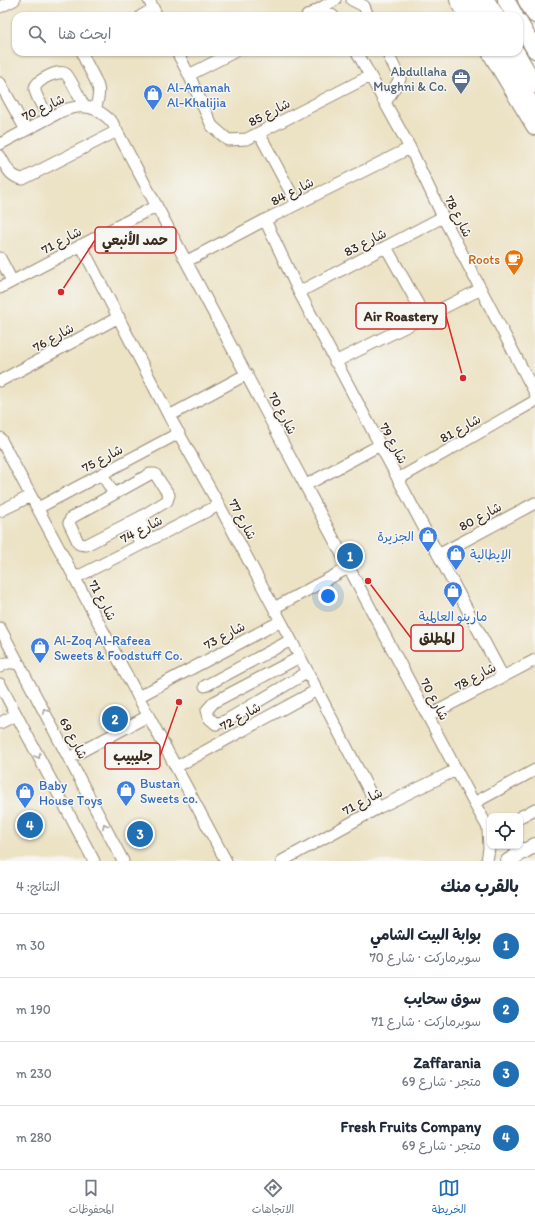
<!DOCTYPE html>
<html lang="ar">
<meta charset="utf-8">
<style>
:root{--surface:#fff;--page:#f2f2f3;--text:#1f2937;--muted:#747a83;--line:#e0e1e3;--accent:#1f6fb2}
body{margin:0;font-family:Itim,"Playpen Sans Arabic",sans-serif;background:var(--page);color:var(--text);direction:rtl}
.controls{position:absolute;right:12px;bottom:12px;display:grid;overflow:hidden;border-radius:8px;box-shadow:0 1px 3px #0004}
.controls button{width:36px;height:36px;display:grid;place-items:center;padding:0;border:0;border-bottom:1px solid var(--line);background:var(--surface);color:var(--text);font:20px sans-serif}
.you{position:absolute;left:328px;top:596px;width:14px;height:14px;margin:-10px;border:3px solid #fff;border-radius:50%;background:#1a73e8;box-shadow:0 0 0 6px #1a73e833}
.badge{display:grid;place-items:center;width:26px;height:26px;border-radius:50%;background:var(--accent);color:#fff;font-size:13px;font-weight:700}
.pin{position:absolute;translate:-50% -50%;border:2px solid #fff;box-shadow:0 1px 4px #0006}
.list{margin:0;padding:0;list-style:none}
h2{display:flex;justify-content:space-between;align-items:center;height:52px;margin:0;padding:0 16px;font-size:17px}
h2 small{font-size:13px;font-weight:400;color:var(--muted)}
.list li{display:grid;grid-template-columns:26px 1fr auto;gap:12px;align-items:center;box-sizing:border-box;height:64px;padding:0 16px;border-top:1px solid var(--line)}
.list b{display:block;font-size:15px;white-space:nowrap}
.list p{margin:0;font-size:13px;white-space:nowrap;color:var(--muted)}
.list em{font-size:13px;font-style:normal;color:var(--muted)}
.icon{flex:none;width:22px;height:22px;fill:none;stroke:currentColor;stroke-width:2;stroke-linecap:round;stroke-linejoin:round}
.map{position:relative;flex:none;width:535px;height:861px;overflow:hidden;direction:ltr}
.search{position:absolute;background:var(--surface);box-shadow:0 1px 3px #0004;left:12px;right:12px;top:12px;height:44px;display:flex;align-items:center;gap:10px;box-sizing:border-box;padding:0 14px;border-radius:12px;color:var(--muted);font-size:15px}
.sheet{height:308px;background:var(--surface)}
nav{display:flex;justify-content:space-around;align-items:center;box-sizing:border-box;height:56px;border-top:1px solid var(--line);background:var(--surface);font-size:11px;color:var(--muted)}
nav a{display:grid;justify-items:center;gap:2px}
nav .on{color:var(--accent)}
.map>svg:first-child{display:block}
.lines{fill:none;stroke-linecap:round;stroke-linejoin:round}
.minor-casing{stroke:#948671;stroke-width:13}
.major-casing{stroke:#948671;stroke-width:16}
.highway-casing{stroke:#948671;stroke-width:18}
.minor{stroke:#fff;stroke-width:11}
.major{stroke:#fff;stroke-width:14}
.highway{stroke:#fff;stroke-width:16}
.oneway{stroke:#a79f9a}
.labels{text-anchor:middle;stroke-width:3;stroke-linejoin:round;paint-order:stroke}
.service-label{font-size:13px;fill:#4e5e75;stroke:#f6f6f2;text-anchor:end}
.shop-label{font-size:13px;fill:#366cbe;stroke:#f6f6f2;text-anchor:start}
.street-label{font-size:13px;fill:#3b2a1e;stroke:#f6f6f2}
.food-label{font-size:13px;fill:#c56008;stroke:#f6f6f2;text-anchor:end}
.leader{fill:none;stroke:#d62828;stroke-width:1.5}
.callout-dot{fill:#d62828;stroke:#f6f6f2;stroke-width:1.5}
.callout{fill:#f6f6f2;stroke:#d62828;stroke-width:1.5}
.callout-label{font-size:14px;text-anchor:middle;font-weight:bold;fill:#3b2a1e}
</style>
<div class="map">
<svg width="535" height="861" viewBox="0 0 535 861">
<rect width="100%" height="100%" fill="#f6f6f2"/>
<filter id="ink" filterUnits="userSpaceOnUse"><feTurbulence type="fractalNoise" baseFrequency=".025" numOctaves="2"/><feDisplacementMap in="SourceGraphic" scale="8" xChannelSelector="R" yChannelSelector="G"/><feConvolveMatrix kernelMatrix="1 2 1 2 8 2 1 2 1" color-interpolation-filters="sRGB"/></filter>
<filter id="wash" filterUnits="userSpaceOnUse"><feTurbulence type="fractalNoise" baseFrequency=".012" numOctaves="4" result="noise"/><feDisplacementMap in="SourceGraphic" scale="16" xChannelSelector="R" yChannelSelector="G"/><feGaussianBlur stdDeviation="0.9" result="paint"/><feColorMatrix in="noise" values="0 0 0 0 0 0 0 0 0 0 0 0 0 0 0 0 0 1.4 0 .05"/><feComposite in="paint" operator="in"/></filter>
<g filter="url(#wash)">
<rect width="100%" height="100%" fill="#ece2c4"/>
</g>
<g filter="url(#ink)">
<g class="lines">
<g class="minor-casing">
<path id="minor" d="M149,0L157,16
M352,0L364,6L368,16
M0,7L14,0
M322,9L333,16
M141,16L153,9
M307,16L335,0
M83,52C83,57 85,60 87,64C97,84 103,87 95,109
M177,52L189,75L212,126L228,140L247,139L370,76
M357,52L410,148L443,217L535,393
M189,75L234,52
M0,83L26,130
M385,103L400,79L387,52
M49,118C46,112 34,94 35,88C36,80 59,69 66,74C71,79 80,99 84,106
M259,133L297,204
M0,144L62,111C83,103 96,106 112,122L474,803L490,831
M0,156C6,166 9,177 23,179L117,131
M265,220L299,292L503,677
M81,245L169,416L219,505L300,657L378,808
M386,247L425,317
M0,258L12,281
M187,261L265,220L410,148
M0,288L156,206
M299,292L443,217
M335,362L481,289
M0,381L119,317
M169,416L247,374
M0,438L226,861
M102,474L114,494
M398,479L535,401
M306,485L380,445
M38,508L179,433
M0,511L31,496
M139,518L86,545L79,544L69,523L71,518L150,474H155L169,495L167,501L139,518L150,540
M130,523L141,544
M438,555L535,503
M75,578L219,505
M274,608L350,567
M0,628L123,861
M300,657L214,702L207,710L209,718L216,724L225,721L308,672
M0,667C6,661 13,662 20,665
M0,684L94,861
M205,686L291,640
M138,697L281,621
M428,716L535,660
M0,723L16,715
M69,758L148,716
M176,767L317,690
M474,803L535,770
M520,817L535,809
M514,846L527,850
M282,861L378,808L456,770
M487,861L489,848L488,829"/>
</g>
<g class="major-casing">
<path id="major" d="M472,0L481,16
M502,52L535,109
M508,861L535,845"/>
</g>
<g class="highway-casing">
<path id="highway" d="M458,0L468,16
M486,0L496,16
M506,0L515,16
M526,0L535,15
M519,22L535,50
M490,52L535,127
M516,52L535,85"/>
</g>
<use href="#minor" class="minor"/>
<use href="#major" class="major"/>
<use href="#highway" class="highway"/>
</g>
<defs><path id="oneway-chevron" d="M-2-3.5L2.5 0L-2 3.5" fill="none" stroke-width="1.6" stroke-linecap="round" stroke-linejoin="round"/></defs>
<g class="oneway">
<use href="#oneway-chevron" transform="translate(45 711) rotate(-118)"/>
<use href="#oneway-chevron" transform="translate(38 756) rotate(62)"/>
<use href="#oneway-chevron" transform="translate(105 826) rotate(-118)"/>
</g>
</g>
<defs>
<g id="office-pin" transform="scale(1)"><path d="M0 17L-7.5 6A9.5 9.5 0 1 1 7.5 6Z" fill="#5c6f8a" stroke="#f6f6f2"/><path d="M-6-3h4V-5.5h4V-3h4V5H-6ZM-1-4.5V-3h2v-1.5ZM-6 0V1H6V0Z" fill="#fff"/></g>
<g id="shop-pin" transform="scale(1)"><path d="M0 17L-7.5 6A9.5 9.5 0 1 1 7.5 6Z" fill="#3f7fe0" stroke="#f6f6f2"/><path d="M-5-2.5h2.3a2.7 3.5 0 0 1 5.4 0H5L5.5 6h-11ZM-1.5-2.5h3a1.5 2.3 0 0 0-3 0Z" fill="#fff"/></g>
<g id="cafe-pin" transform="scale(1)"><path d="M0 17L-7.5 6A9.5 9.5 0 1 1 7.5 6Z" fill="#e8710a" stroke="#f6f6f2"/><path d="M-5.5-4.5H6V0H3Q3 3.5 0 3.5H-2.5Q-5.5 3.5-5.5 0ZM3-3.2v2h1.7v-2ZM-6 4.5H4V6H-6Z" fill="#fff"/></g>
</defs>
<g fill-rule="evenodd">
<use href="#office-pin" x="461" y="78"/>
<use href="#shop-pin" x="153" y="94"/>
<use href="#cafe-pin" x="514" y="259"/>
<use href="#shop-pin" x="428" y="536"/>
<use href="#shop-pin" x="456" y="554"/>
<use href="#shop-pin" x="453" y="591"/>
<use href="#shop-pin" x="40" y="647"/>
<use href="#shop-pin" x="126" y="790"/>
<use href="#shop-pin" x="25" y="792"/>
</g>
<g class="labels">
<g class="service-label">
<text x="447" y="76">Abdullaha<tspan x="447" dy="15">Mughni &amp; Co.</tspan></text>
</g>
<g class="shop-label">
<text x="167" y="92">Al-Amanah<tspan x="167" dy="15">Al-Khalijia</tspan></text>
<text x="414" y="541" text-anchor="end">الجزيرة</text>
<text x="470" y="559">الإيطالية</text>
<text x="453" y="621" text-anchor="middle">مارينو العالمية</text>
<text x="54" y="645">Al-Zoq Al-Rafeea<tspan x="54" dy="15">Sweets &amp; Foodstuff Co.</tspan></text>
<text x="140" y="788">Bustan<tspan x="140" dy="15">Sweets co.</tspan></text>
<text x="39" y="790">Baby<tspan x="39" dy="15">House Toys</tspan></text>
</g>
<g class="street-label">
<text transform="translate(43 107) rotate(-25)" y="5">شارع 70</text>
<text transform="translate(269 112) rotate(-27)" y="5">شارع 85</text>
<text transform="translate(292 191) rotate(-27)" y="5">شارع 84</text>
<text transform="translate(459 216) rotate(63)" y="5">شارع 78</text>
<text transform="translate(61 240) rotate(-28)" y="5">شارع 71</text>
<text transform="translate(365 242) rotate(-27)" y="5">شارع 83</text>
<text transform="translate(53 337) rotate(-29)" y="5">شارع 76</text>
<text transform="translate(283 413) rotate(62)" y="5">شارع 70</text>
<text transform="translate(460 428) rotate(-29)" y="5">شارع 81</text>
<text transform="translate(394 443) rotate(62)" y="5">شارع 79</text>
<text transform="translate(102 458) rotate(-28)" y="5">شارع 75</text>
<text transform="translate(480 516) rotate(-28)" y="5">شارع 80</text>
<text transform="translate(243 519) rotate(62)" y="5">شارع 77</text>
<text transform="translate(141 529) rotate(-27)" y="5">شارع 74</text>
<text transform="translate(103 600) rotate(62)" y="5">شارع 71</text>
<text transform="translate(224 635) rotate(-28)" y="5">شارع 73</text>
<text transform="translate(475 676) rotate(-28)" y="5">شارع 78</text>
<text transform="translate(435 699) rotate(62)" y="5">شارع 70</text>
<text transform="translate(240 716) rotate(-29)" y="5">شارع 72</text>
<text transform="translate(74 738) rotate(62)" y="5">شارع 69</text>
<text transform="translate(362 801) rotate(-28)" y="5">شارع 71</text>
</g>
<g class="food-label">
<text x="500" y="264">Roots</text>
</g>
</g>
<path class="leader" d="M61 292L95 240M463 378L446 316M368 581L411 638M179 702L160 756"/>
<g class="callout-dot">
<circle cx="61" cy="292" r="4"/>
<circle cx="463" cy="378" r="4"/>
<circle cx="368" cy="581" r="4"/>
<circle cx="179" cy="702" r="4"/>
</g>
<g class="callout">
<rect x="95" y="227" width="81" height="26" rx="4"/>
<rect x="356" y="303" width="90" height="26" rx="4"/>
<rect x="411" y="625" width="52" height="26" rx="4"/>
<rect x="105" y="743" width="55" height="26" rx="4"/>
</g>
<g class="callout-label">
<text x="135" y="245">حمد الأنبعي</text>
<text x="401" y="321">Air Roastery</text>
<text x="437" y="643">المطلق</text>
<text x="133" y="761">جليبيب</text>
</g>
</svg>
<div class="controls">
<button><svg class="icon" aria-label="locate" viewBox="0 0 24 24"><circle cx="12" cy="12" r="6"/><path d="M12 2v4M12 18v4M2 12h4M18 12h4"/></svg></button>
</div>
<div class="you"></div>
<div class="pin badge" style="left:350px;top:556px">1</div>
<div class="pin badge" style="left:115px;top:719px">2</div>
<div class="pin badge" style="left:140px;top:834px">3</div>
<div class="pin badge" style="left:30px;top:825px">4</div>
<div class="search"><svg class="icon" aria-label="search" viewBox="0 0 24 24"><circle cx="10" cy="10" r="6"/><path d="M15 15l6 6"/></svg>ابحث هنا</div>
</div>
<section class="sheet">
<h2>بالقرب منك<small>النتائج: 4</small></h2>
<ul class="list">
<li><span class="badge">1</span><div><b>بوابة البيت الشامي</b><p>سوبرماركت · شارع 70</p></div><em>30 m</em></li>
<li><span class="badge">2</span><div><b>سوق سحايب</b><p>سوبرماركت · شارع 71</p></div><em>190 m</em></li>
<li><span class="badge">3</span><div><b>Zaffarania</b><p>متجر · شارع 69</p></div><em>230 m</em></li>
<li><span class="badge">4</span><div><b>Fresh Fruits Company</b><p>متجر · شارع 69</p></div><em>280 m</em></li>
</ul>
</section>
<nav>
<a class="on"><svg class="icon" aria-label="map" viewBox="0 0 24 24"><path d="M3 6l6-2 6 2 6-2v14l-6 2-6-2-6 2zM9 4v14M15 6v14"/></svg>الخريطة</a>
<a><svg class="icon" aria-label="directions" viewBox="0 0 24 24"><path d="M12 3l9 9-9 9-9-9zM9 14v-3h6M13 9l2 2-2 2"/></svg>الاتجاهات</a>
<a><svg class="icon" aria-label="saved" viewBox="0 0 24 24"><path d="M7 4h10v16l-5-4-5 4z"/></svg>المحفوظات</a>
</nav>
